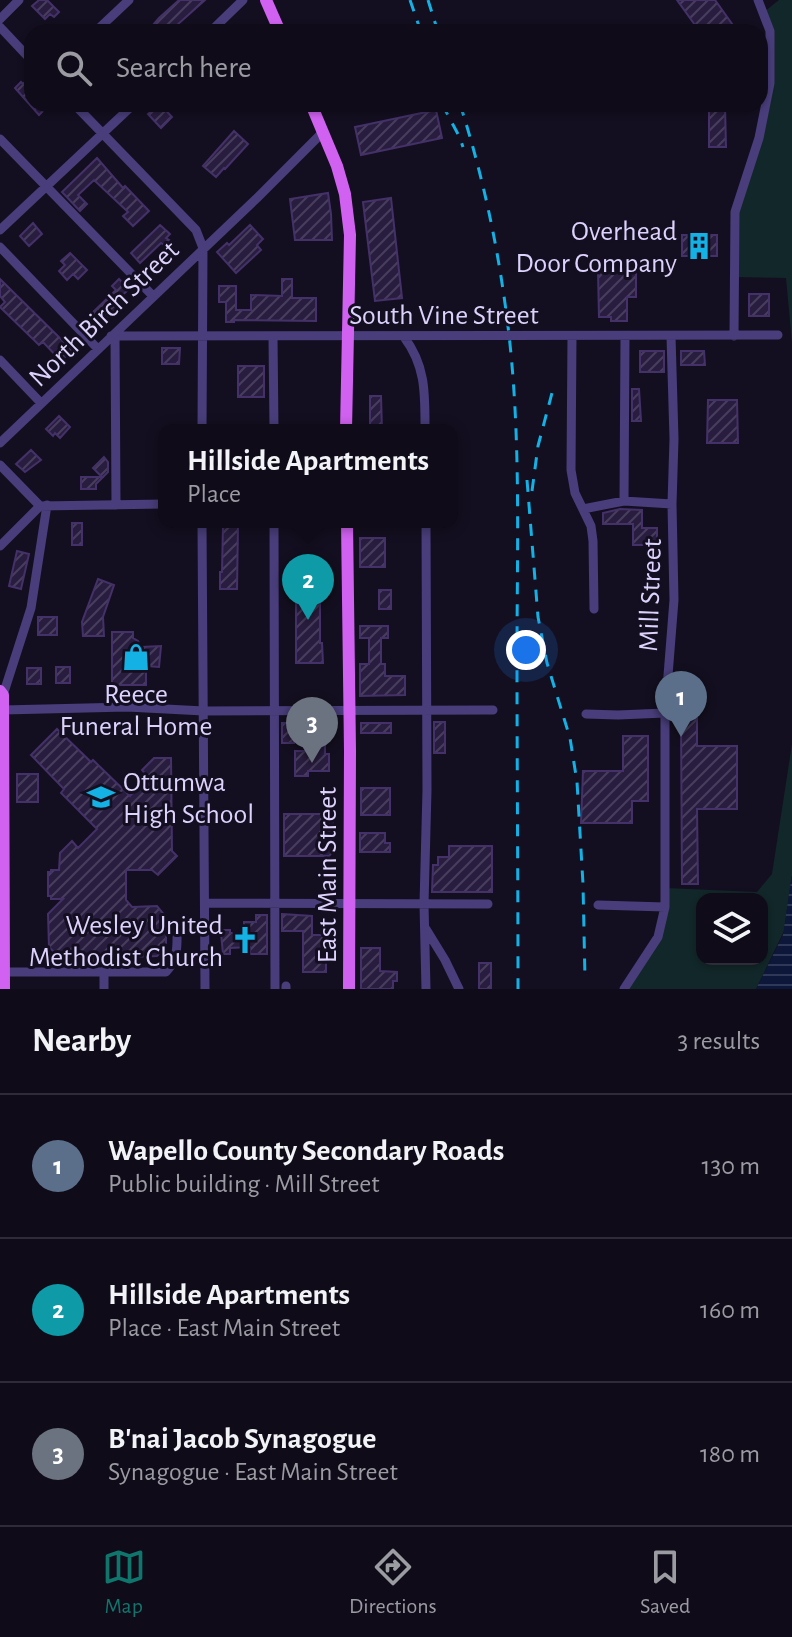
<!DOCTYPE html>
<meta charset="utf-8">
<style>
:root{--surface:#0f0b18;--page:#181421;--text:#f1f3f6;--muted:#9b9ba2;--line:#2f2b37;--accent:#0f766e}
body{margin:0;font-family:"Alegreya Sans",sans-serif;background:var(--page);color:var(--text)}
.controls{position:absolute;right:24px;bottom:24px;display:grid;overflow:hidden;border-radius:16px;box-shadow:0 2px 6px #0004}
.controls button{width:72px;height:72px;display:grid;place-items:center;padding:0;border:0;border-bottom:2px solid var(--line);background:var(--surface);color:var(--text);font:40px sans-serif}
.you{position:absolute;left:526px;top:650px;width:28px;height:28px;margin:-20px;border:6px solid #fff;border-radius:50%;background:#1a73e8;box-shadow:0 0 0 12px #1a73e833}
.badge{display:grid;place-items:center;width:52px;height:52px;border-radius:50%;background:var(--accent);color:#fff;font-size:26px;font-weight:700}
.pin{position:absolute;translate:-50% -66px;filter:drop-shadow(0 2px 4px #0008)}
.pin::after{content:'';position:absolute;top:42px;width:28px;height:24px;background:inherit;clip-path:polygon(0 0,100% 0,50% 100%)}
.popup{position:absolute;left:158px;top:424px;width:300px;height:104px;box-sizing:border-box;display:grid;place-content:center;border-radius:16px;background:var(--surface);filter:drop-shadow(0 2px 6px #0005);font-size:26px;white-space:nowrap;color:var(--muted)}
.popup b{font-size:30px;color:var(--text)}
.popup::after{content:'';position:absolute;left:50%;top:100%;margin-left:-16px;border:16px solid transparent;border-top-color:var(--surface)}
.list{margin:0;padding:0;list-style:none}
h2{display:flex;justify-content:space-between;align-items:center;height:104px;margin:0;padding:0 32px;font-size:34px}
h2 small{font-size:26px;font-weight:400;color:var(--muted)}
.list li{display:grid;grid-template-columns:52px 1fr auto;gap:24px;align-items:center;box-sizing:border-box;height:144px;padding:0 32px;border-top:2px solid var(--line)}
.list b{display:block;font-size:30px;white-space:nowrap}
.list p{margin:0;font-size:26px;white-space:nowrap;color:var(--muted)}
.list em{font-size:26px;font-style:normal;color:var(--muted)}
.icon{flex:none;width:44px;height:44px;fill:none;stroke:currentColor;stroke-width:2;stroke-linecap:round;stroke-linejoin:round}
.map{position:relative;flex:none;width:792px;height:989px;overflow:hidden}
.search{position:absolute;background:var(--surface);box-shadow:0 2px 6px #0004;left:24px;right:24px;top:24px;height:88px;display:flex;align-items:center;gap:20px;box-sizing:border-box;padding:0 28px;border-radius:24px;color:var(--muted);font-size:30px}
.sheet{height:536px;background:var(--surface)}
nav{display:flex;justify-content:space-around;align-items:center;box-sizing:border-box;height:112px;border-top:2px solid var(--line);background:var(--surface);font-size:22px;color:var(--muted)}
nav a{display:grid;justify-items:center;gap:4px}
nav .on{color:var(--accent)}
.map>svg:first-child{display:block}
.green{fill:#122729;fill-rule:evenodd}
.water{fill:url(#water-rules)}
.building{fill:url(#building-hatch);stroke:#443169;stroke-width:2}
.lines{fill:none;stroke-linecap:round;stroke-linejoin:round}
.minor{stroke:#493e7b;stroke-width:9}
.major{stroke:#d162f1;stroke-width:12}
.rail{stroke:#14b1e5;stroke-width:3;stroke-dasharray:12 10;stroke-linecap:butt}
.labels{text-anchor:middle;stroke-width:6;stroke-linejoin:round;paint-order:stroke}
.poi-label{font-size:28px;fill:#dcd2fb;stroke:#140f20;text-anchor:end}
.street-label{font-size:28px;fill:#dcd2fb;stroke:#140f20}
</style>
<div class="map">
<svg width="792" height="989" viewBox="0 0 792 989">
<defs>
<pattern id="water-rules" width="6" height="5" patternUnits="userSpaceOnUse" patternTransform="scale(2)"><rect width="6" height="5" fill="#0d173a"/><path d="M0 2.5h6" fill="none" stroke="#303857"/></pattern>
<pattern id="building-hatch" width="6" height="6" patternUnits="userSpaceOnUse" patternTransform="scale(2)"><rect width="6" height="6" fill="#291d3f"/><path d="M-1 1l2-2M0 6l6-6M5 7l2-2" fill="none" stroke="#473d5c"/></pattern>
</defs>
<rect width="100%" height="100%" fill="#140f20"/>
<path class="green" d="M779,0H792V343L786,278L734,277C734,255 731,230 735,209C749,145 786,78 764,12Z
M792,744V874L784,931L756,989H624L658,937L665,888L757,892L772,874ZM702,899H762V959H702Z"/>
<path class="water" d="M792,874V989H756L783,935Z"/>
<path class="building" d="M39,0H47L59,12L54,17L50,14L45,19L32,6Z
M179,0H205L177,25L183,32H147L159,18Z
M677,0H715L735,28L730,32H700Z
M26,81L32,87V104H50L39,115L15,88L21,82L23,84Z
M160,104L172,117L161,128L148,114Z
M709,106H725L726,147H709Z
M436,110L442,138L361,155L355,127Z
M234,131L248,144L225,169L224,168L216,177L203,166Z
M97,158L123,188L125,186L149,211L133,226L123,216L128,212L94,180L78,195L87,204L80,211L62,192Z
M328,193L331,214L332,240H295L290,199Z
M391,198L402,298L375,301L363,202Z
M33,223L42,234L29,246L20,236Z
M160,225L170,234L166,238L169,240L164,245L161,243L140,263L131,253Z
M250,225L263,239L257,245L261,250L236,273L217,252L227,243L229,245Z
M682,235H717V256H682Z
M70,253L87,270L78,279L73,274L67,280L59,271L65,265L61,261Z
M602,268H636V297H627V321H611V317H599L598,272Z
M0,279L72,350L61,361L43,342L39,345L0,307L5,302L0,296Z
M119,279L129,289L114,303L118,307L100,324L91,314L116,290L112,286Z
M282,279H292V298H316V321L234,320V322H226V302H219V286H236V310H251V295L282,296Z
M749,294H769V316H749Z
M162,348H180L179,364H162Z
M640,351H664V372H640Z
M681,351H704L705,365H681Z
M238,366H264V397H238Z
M632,389H639L641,421H632Z
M370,396H381L382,430H370Z
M708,400H737L738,443H707Z
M59,416L70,427L60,438L55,433L53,436L46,429Z
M31,450L41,460L25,472L16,464Z
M104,457L108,462V472L96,484V489H81V477H102L93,468Z
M620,509L642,510V528H657V545H633V524H603V513Z
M72,523H82V545H72Z
M223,525H238L237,589H220V572H222Z
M360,538H385V567H360Z
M17,551L29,554L21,589L9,586Z
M296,576H324V597H320V643H322L323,663H296Z
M98,579L114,585L103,617L104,636H83L82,622Z
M379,590H391V609H379Z
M38,617H57V635H38Z
M360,626H388V638H381V664H385V676H405V695L360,696V664H369V638H360Z
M112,632H133V638L138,641L141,647L161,646L159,667L146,666V685H112Z
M56,667H70V683H56Z
M27,668H41V684H27Z
M681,718H697V746H737V809H697L698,884H682Z
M434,722H445V753H434Z
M282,723H294V743H282Z
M361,723H391V733H361Z
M57,729L91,762L93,760L130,796L148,777L142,770L154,758H171L172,851L177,856L158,875L152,870H126V900L132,907L157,906L166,917V947L157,956L130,957L124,963H115L106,954L96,963L88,962L80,954L57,955L49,947L48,914L63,899H51V896H48V872H51V870H59L60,853L72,841L78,848L97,829L61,793L64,789L31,755Z
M314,735H325V754H329V771H308V776H295V751H314Z
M623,736H648V801H632V823H581L583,771H623Z
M17,774H38V802H17Z
M361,788H390V815H361Z
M284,814H333V851L329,856H284Z
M360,833H385V843H390V852H360Z
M449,846H492V892H432L433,865H438V857H449Z
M282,914L312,916V935H326V972H303V931H282Z
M256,915H267V954H250V947L230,948V954H223L221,933H223V930H230V933H244V922H256Z
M361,948H380V971L397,972V981H393V989H361Z
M479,963H491V989H479Z"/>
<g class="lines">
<path class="minor" d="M0,19L19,0
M0,27L32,61
M95,32L129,0
M210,32L243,0
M74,104L196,230L203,248L202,430
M0,139L153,296
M0,230L134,104
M0,247L98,349
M115,335L116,505
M111,336L778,335
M572,336L571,470L575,493L591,526L593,541L594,609
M734,336L735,212L759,138L770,83V31L758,0
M273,337L274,430
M404,337C426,366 425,394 425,430
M0,360L41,403
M0,443L257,198L323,132
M0,465L40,506L164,504
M624,501L625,336
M583,509L624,501L672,504
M202,522L205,989
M274,522L275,989
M426,522L427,790L424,904L426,989
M0,546L40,506
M3,695L31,608L47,505
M3,710L127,707L204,711L493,710
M586,714L618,715L665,713
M205,903L488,904
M598,905L665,907
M426,929L445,960L459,989
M4,972H166C179,958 177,944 177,927L205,925
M286,986V989
M104,989V971
M624,989L658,937L665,907V713L674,600L672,504L674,439L671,336"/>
<path class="major" d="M266,0L280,32
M311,104L337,166L345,194L350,235L346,430
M347,522L350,751L349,989
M0,691L3,695L4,989"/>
<path class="rail" d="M410,0L421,32
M428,0L438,32
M442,104L459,136L463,147
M460,104C484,179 500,256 509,335C521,441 517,549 517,656C517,767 518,878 518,989
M527,480L538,617L547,663L570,738L577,782L583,884L585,979
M532,491L538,446L552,393"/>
</g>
<defs>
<g id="building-bare" transform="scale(2.16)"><path d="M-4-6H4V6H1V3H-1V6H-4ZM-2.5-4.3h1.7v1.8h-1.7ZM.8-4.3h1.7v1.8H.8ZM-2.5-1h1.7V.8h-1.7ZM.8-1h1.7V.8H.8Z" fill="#14b1e5" stroke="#140f20" stroke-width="2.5" paint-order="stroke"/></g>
<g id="shop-bare" transform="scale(2.16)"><path d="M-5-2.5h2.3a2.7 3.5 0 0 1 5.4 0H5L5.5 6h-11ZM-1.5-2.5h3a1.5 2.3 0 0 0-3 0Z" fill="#14b1e5" stroke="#140f20" stroke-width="2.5" paint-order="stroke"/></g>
<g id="school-bare" transform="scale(2.16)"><path d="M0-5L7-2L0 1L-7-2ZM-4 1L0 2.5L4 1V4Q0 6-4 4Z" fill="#14b1e5" stroke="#140f20" stroke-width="2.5" paint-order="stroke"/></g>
<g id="church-bare" transform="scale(2.16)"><path d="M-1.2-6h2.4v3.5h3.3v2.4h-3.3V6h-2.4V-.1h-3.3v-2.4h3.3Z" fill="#14b1e5" stroke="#140f20" stroke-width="2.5" paint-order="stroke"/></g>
</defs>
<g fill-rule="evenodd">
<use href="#building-bare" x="699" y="246"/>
<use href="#shop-bare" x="136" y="657"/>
<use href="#school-bare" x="101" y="797"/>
<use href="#church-bare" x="245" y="940"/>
</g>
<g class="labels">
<g class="poi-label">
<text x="677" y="240">Overhead<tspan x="677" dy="32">Door Company</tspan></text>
<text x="136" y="703" text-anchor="middle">Reece<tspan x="136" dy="32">Funeral Home</tspan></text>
<text x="123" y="791" text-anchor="start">Ottumwa<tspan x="123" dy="32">High School</tspan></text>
<text x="223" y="934">Wesley United<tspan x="223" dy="32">Methodist Church</tspan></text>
</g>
<g class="street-label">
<text transform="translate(103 313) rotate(-44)" y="10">North Birch Street</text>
<text x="444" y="324">South Vine Street</text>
<text transform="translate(649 595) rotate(-88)" y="10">Mill Street</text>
<text transform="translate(326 875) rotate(-90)" y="10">East Main Street</text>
</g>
</g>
</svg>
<div class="controls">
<button><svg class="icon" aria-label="layers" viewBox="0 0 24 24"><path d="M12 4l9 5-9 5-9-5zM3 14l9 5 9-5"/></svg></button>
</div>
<div class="you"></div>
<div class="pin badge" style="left:681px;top:737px;background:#5c6f8a">1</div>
<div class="pin badge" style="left:308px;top:620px;background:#0f9aa8">2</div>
<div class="popup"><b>Hillside Apartments</b>Place</div>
<div class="pin badge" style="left:312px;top:763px;background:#6b7280">3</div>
<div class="search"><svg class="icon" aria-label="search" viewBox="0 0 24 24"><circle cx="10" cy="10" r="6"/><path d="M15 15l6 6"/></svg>Search here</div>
</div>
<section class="sheet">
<h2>Nearby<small>3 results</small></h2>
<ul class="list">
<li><span class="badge" style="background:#5c6f8a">1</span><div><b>Wapello County Secondary Roads</b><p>Public building · Mill Street</p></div><em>130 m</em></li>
<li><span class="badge" style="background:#0f9aa8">2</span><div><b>Hillside Apartments</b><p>Place · East Main Street</p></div><em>160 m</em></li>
<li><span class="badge" style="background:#6b7280">3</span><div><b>B'nai Jacob Synagogue</b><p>Synagogue · East Main Street</p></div><em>180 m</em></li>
</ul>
</section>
<nav>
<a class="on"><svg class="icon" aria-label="map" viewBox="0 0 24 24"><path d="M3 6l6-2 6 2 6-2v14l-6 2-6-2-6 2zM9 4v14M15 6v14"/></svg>Map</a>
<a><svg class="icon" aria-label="directions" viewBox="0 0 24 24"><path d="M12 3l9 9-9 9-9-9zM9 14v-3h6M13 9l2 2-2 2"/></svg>Directions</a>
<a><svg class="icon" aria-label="saved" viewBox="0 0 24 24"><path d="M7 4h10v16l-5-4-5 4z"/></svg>Saved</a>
</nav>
